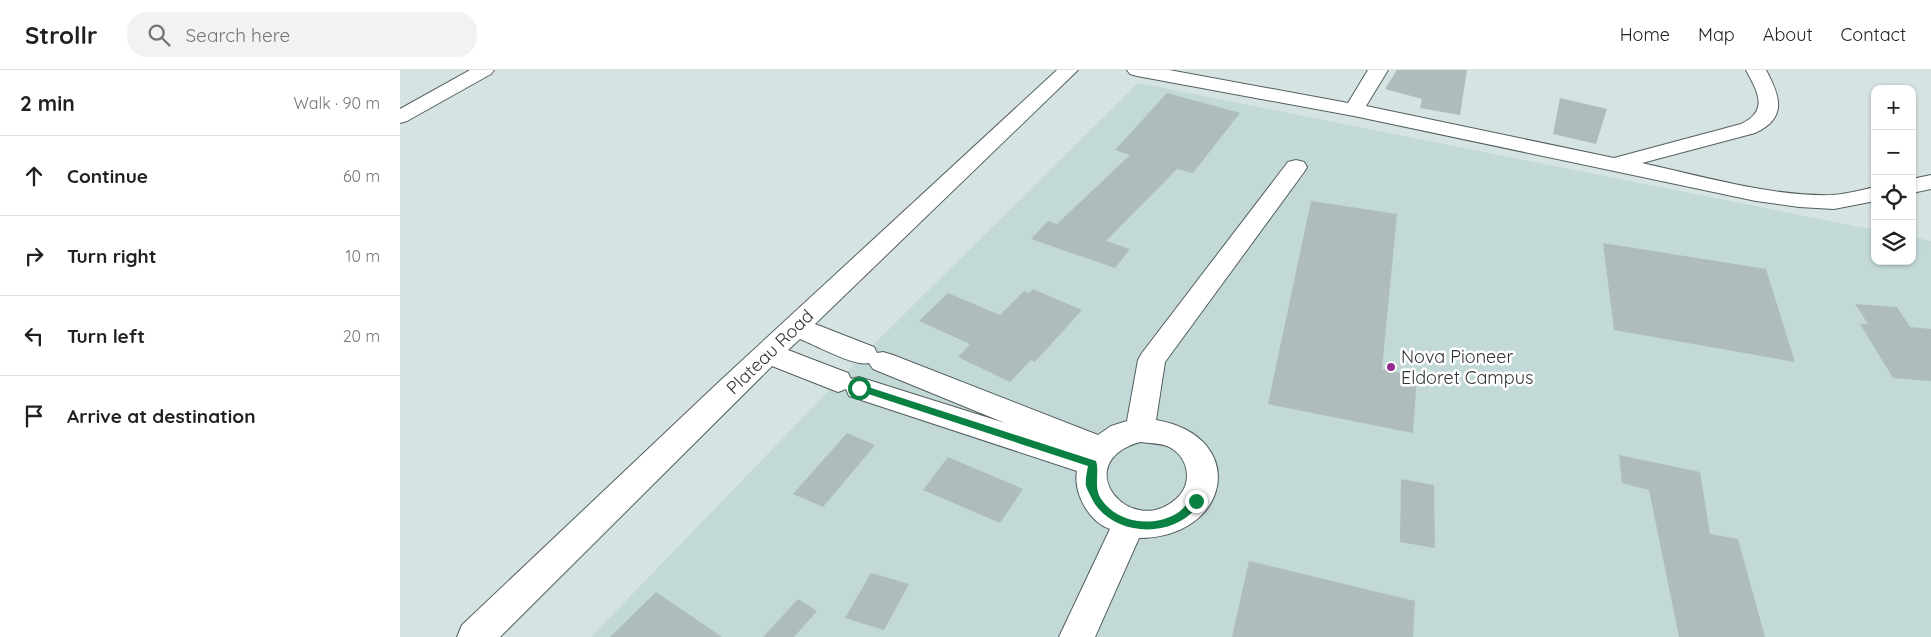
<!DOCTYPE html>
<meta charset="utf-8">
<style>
:root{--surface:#fff;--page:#f2f2f2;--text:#202124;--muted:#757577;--line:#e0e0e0}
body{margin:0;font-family:Quicksand,sans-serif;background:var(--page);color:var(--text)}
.controls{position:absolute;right:15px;top:15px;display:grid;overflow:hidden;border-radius:10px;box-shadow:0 1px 4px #0004}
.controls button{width:45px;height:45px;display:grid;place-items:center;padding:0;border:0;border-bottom:1px solid var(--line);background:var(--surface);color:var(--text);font:25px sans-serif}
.stop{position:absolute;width:15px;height:15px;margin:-11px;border:4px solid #0b8043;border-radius:50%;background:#fff}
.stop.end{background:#0b8043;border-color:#fff;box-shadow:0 1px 5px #0008}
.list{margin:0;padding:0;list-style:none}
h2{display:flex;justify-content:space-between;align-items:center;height:65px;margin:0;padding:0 20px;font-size:21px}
h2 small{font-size:16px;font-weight:400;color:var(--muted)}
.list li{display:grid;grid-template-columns:32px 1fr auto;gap:15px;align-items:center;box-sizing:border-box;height:80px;padding:0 20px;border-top:1px solid var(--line)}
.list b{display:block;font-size:19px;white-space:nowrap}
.list em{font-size:16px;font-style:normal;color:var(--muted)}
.icon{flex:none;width:28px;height:28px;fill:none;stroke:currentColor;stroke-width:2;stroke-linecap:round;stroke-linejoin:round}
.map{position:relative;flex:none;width:1531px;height:567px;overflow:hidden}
header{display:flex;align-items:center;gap:30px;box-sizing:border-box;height:70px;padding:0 25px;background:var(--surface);border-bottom:1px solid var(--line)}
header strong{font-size:24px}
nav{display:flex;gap:28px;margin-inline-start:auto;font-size:18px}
.search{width:350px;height:45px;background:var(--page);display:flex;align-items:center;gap:12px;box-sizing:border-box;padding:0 18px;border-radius:20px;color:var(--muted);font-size:19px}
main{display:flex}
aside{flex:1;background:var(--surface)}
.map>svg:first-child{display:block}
.built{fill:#c2d9d8}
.building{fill:#afbcbc}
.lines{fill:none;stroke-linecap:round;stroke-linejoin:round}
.minor-casing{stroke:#535f5f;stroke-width:2}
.minor{fill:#fff;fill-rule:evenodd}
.route{fill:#0b8043}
.poi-dot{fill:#922c92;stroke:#fff;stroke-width:2}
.labels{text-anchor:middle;stroke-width:5;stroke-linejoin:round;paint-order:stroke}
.street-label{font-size:18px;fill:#2e3433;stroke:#fff}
.poi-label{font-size:18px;fill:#2e3433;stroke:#fff;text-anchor:start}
</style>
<header>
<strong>Strollr</strong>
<div class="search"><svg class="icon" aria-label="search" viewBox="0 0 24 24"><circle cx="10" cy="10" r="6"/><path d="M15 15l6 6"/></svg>Search here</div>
<nav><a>Home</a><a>Map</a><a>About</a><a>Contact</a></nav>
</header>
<main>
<aside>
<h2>2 min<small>Walk · 90 m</small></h2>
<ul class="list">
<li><svg class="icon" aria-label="ahead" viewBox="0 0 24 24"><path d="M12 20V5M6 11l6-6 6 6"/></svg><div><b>Continue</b></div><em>60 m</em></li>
<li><svg class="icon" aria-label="right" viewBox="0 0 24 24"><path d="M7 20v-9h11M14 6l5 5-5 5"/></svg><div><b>Turn right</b></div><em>10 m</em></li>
<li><svg class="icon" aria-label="left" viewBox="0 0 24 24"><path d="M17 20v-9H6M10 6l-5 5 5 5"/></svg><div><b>Turn left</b></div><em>20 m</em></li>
<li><svg class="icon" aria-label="arrive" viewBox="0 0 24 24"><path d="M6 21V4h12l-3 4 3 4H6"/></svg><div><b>Arrive at destination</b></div></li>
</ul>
</aside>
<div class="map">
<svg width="1531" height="567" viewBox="0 0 1531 567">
<rect width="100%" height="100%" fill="#d6e3e3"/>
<path class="built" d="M738,13L1475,160V191H1512V167L1531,171V567H191L464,284Z"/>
<path class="building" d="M997,0H1067L1060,45L1020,38L1022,29L985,19Z
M767,23L840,43L793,103L777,99L706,171L730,179L715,198L631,169L648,151L657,154L730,85L715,80Z
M1160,28L1207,39L1196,74L1153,64Z
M911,131L997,144L982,299L1017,306L1013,363L868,334Z
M1203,173L1366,199L1395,292L1214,260Z
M633,219L682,240L635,292L631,290L610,312L558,287L570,274L519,251L548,223L600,245L624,221L629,223Z
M1455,234L1497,237L1510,257L1531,259V311L1493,308L1460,254H1468Z
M447,363L475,375L423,437L393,424Z
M1219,385L1300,402L1310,464L1338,469L1365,567H1279L1249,420L1222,413Z
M548,387L623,419L600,453L523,420Z
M1001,409L1034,415L1035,478L1000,472Z
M849,491L1015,531L1013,567H832Z
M471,503L509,514L484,560L445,548Z
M256,522L322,567H210Z
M398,529L417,541L394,567H363Z"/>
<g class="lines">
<g class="minor-casing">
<path id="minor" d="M70,0H94L91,4L7,51L0,53V39Z
M657,0H678L415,254L474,277L477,283L483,282L493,285L698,365L711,356L727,351L738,290L742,283L888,92L896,90L904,92L907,97L904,102L765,292L756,350C850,366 831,468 739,468L695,567H659L710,459C689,452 673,423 677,401L449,326L446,319L438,322L372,296L100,567H57L62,555L322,309ZM400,269C415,275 455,297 469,293L473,299L605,353L459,307L451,309L448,303L388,280ZM740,372C749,373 759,373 767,376C789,385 794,414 776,429C730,470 667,393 740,372Z
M727,0H769L948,33L968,0H988L966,36L1214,88L1341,54C1369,41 1358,22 1346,0H1366C1380,26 1388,48 1355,63L1242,93C1301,106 1373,127 1433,125C1447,124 1461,120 1475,117V131L1434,139L1399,137L1356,131L954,46L737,6L730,4Z
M1531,105V119L1512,123V109Z"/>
</g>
<use href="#minor" class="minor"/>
</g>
<path class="route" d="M459,314L696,391C700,404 693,416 701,429C718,454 755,458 779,442C784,438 788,432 793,428H799L801,431C778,471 710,468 691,427C689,423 687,419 686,416C685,410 687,402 688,396L456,320V315Z"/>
<circle class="poi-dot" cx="991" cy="297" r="5"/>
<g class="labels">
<g class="street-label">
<text transform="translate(370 282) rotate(-44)" y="6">Plateau Road</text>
</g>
<g class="poi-label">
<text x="1001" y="293">Nova Pioneer<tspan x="1001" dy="21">Eldoret Campus</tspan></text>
</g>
</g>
</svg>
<div class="controls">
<button>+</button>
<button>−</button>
<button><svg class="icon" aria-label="locate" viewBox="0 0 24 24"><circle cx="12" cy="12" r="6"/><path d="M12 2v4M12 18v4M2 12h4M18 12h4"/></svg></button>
<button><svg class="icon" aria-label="layers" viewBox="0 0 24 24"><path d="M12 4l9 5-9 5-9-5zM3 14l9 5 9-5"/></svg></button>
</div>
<div class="stop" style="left:459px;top:318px"></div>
<div class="stop end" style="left:796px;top:431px"></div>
</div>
</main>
